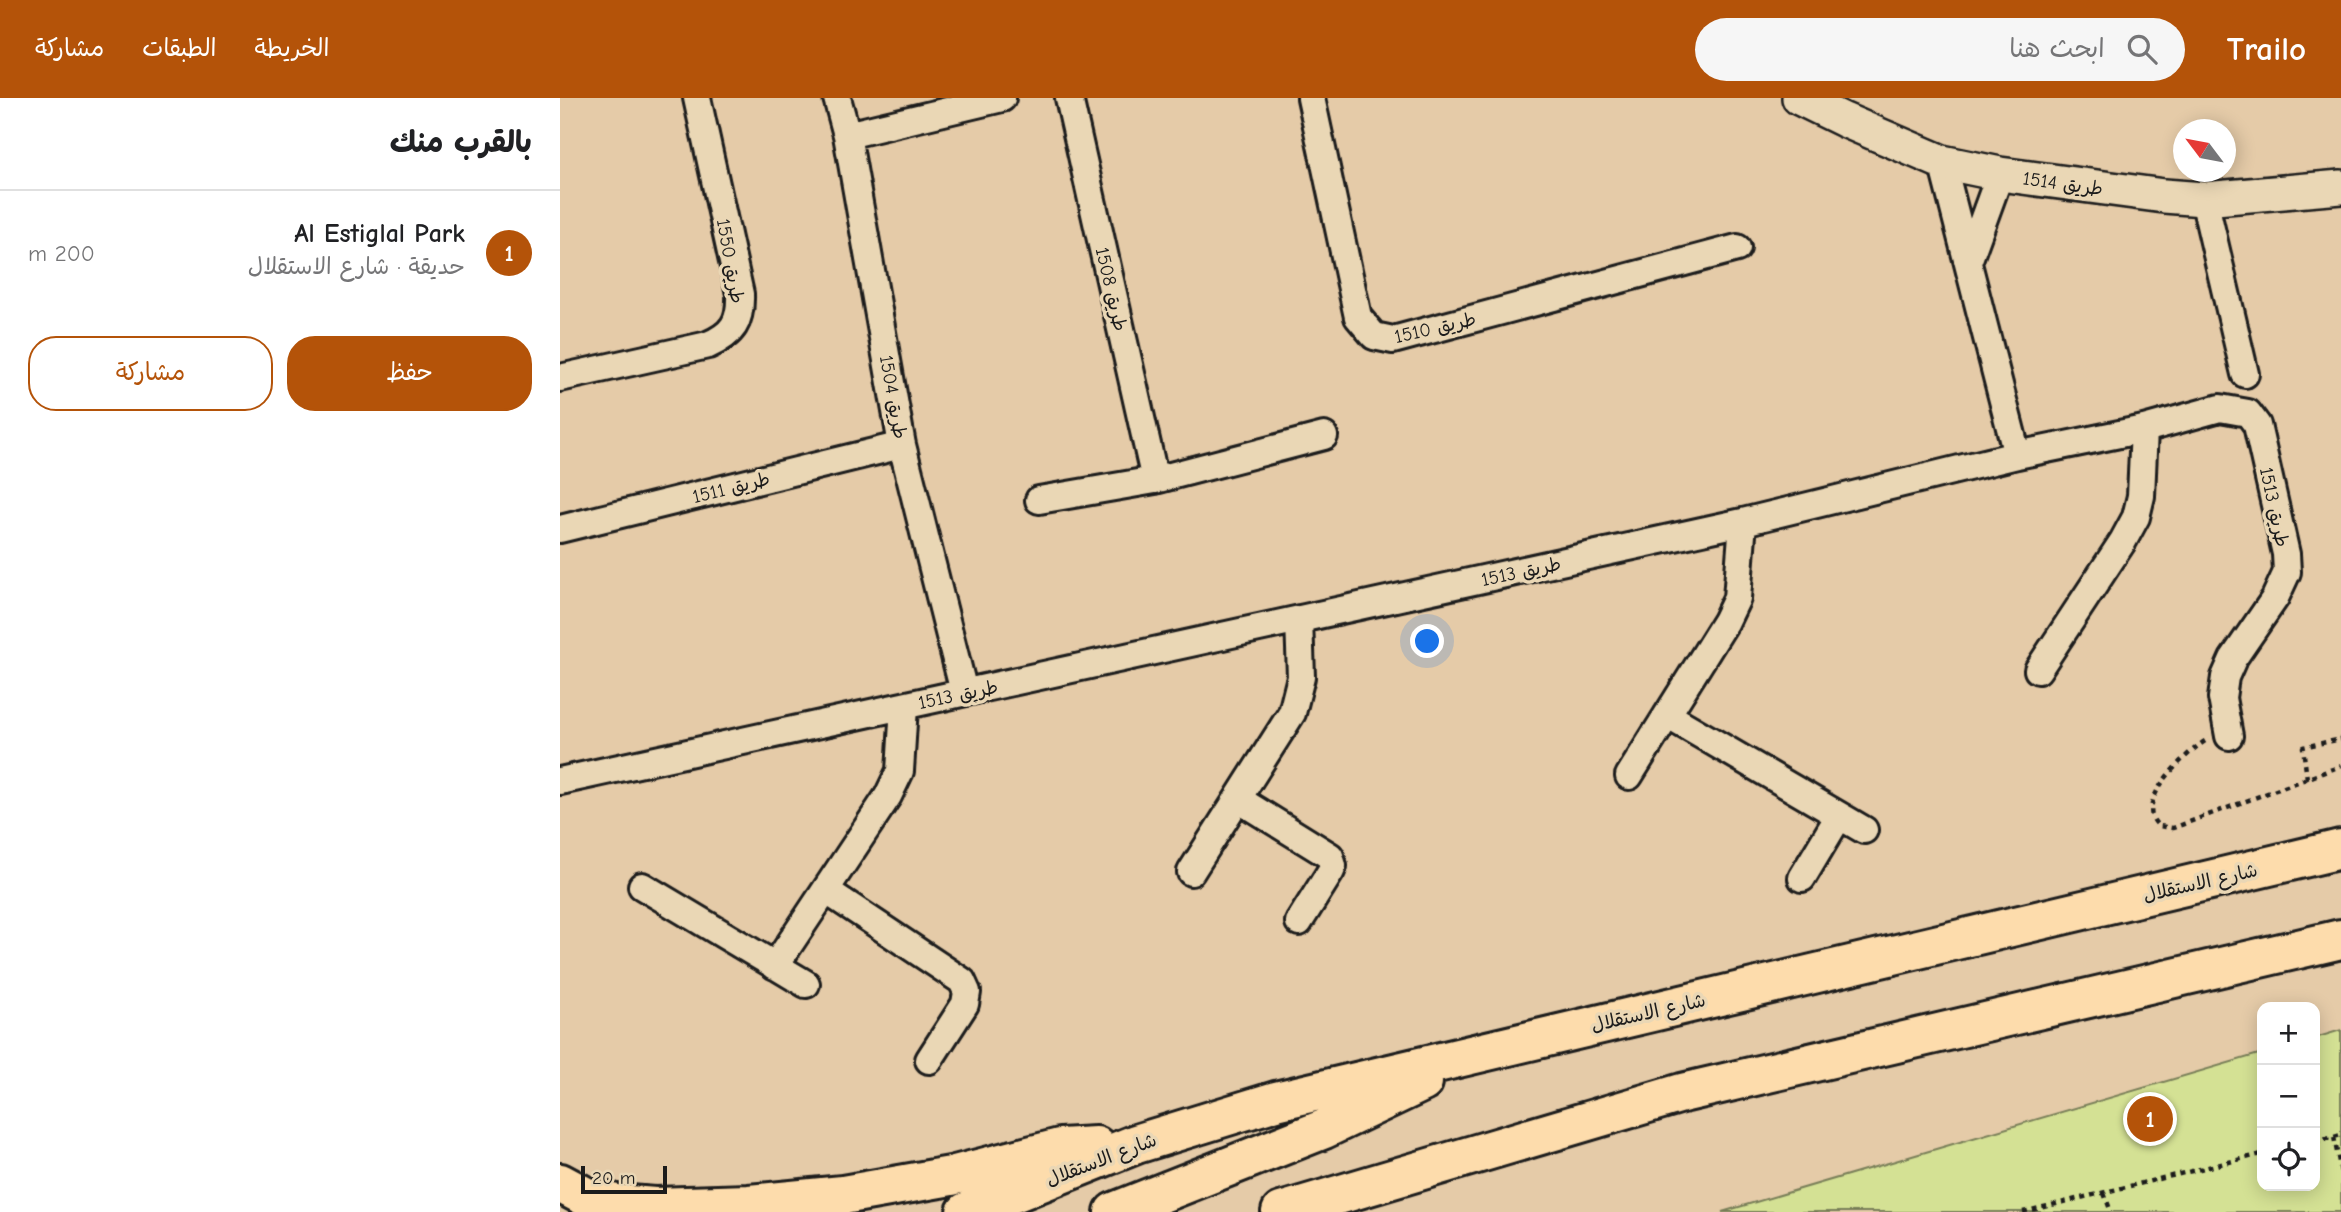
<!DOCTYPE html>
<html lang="ar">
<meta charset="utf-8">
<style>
:root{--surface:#fff;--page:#f6f6f6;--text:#202124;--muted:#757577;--line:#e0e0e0;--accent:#b45309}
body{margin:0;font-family:"Comic Neue","Playpen Sans Arabic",sans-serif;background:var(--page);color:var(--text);direction:rtl}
.controls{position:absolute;right:21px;bottom:21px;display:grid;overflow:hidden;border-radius:14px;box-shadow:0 4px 18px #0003}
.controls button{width:63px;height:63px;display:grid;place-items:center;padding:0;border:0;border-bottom:2px solid var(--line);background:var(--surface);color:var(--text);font:35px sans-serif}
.compass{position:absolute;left:1613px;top:21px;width:63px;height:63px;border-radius:50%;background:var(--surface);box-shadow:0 4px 18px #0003;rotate:302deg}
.scale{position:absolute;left:21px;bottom:18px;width:86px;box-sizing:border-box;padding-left:7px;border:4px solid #1c1c1c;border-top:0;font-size:19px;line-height:24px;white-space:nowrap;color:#1c1c1c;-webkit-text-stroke:5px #ead7b5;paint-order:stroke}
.you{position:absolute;left:868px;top:544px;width:24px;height:24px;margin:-18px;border:5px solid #fff;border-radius:50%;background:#1a73e8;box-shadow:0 0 0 10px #1a73e833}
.badge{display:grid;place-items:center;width:46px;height:46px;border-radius:50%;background:var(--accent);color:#fff;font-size:23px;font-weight:700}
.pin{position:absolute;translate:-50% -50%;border:4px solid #fff;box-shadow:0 2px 7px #0006}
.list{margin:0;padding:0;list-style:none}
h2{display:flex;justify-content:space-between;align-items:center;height:91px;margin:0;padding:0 28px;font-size:30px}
h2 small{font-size:23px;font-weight:400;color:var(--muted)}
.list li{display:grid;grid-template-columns:46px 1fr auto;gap:21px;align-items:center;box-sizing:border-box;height:126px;padding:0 28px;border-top:2px solid var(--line)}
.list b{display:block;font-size:26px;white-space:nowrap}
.list p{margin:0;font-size:23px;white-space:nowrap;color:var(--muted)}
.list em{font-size:23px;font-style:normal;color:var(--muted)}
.actions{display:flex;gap:14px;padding:21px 28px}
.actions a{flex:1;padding:16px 0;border:2px solid var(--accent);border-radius:28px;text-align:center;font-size:24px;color:var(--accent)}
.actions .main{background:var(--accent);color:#fff}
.icon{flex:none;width:38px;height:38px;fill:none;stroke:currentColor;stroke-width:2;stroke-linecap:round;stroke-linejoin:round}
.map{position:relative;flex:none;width:1781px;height:1114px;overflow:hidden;direction:ltr}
header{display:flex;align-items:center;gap:42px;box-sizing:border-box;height:98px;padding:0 35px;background:var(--accent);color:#fff}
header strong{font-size:33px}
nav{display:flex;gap:38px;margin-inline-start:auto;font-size:24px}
.search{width:490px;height:63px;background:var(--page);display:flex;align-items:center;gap:18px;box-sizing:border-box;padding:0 24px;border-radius:38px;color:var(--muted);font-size:26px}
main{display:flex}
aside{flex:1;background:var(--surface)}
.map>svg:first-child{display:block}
.green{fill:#d4e194;stroke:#787e58;stroke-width:2}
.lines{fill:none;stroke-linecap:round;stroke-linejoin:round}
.minor-casing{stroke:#1c1c1c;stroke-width:32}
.tertiary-casing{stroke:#1c1c1c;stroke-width:38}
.primary-casing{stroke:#1c1c1c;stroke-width:44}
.path{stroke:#1c1c1c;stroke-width:4.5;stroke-dasharray:5 5;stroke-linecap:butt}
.minor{stroke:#ead7b5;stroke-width:26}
.tertiary{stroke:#ead7b5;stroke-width:33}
.primary{stroke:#fddcac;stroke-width:38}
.labels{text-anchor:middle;stroke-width:7;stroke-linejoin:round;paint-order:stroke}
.street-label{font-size:19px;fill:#1c1c1c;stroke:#ead7b5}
</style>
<header>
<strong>Trailo</strong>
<div class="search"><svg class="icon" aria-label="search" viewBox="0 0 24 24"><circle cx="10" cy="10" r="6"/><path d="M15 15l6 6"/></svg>ابحث هنا</div>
<nav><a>الخريطة</a><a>الطبقات</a><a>مشاركة</a></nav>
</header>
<main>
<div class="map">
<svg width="1781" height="1114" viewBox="0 0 1781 1114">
<rect width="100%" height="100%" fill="#e5cba8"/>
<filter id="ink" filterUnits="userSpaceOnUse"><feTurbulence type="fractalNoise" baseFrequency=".0143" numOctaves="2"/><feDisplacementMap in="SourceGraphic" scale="14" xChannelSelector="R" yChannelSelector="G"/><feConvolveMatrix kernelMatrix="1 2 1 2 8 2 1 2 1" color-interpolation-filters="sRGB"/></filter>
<g filter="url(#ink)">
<path class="green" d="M1781,932V1114H1162L1702,955V1088H1755V940Z"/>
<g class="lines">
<g class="minor-casing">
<path id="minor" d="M277,0L287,37L342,347L404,594
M509,0L595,382
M751,0L798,219L814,238L833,242L1177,150
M287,37L442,0
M1382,64L1457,357
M1644,101L1685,276
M1408,164L1440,76
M0,280L148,247C173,236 181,224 180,196L137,0
M479,402L595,382L764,338
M0,431L342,347
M1478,572L1563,443L1576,419L1581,398L1584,331
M1107,617L1304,732
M1069,678L1166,523L1177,500L1183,424
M0,683L1183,424L1457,357L1584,331L1660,310L1688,315L1697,327L1726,456L1727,474L1715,500L1673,561L1665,579L1662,600L1669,638
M678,701L770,758L773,768L771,773L739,824
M631,774L732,615L741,579L739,521
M1242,780L1279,718
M82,788L246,886
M267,793L402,883L407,894L405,906L369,962
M215,868L328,698L340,673L344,608"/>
</g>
<g class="tertiary-casing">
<path id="tertiary" d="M1239,0L1284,22L1382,64L1440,76L1604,98L1644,101L1781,89"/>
</g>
<g class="primary-casing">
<path id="primary" d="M0,1085L28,1100L57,1106L95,1109L189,1106L283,1097L391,1078L500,1050L536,1048
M406,1114L576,1046L716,1003L1781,751
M554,1114L764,1031L863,984
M721,1114L1122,995L1781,841"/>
</g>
<path class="path" d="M1645,643C1626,655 1571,706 1599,728L1613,730L1781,668
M1747,681L1743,649L1781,641
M1774,1039L1781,1074
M1755,1044L1781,1037
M1544,1095L1551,1114
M1463,1114L1702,1056"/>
<use href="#minor" class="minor"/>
<use href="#tertiary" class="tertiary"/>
<use href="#primary" class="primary"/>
</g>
</g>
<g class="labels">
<g class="street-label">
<text transform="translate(1503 85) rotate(8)" y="7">طريق 1514</text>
<text transform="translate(171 163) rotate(80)" y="7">طريق 1550</text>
<text transform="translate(552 191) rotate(77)" y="7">طريق 1508</text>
<text transform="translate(875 229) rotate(-13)" y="7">طريق 1510</text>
<text transform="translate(334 299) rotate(80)" y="7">طريق 1504</text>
<text transform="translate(171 389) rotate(-14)" y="7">طريق 1511</text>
<text transform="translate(1715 409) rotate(78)" y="7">طريق 1513</text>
<text transform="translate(961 473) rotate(-12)" y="7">طريق 1513</text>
<text transform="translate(398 596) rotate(-12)" y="7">طريق 1513</text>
<text transform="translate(1640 784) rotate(-13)" y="7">شارع الاستقلال</text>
<text transform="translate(1088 914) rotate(-13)" y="7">شارع الاستقلال</text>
<text transform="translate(541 1061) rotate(-21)" y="7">شارع الاستقلال</text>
</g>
</g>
</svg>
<div class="controls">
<button>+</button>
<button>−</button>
<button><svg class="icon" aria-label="locate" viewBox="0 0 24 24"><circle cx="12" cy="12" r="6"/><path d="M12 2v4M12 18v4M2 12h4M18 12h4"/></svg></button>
</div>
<svg class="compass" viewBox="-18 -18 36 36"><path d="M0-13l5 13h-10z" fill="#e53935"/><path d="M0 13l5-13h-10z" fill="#757577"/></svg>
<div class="scale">20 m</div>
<div class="you"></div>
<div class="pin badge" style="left:1590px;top:1021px">1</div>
</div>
<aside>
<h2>بالقرب منك<small></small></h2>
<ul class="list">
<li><span class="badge">1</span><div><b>Al Estiglal Park</b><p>حديقة · شارع الاستقلال</p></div><em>200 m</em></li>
</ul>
<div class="actions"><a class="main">حفظ</a><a>مشاركة</a></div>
</aside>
</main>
